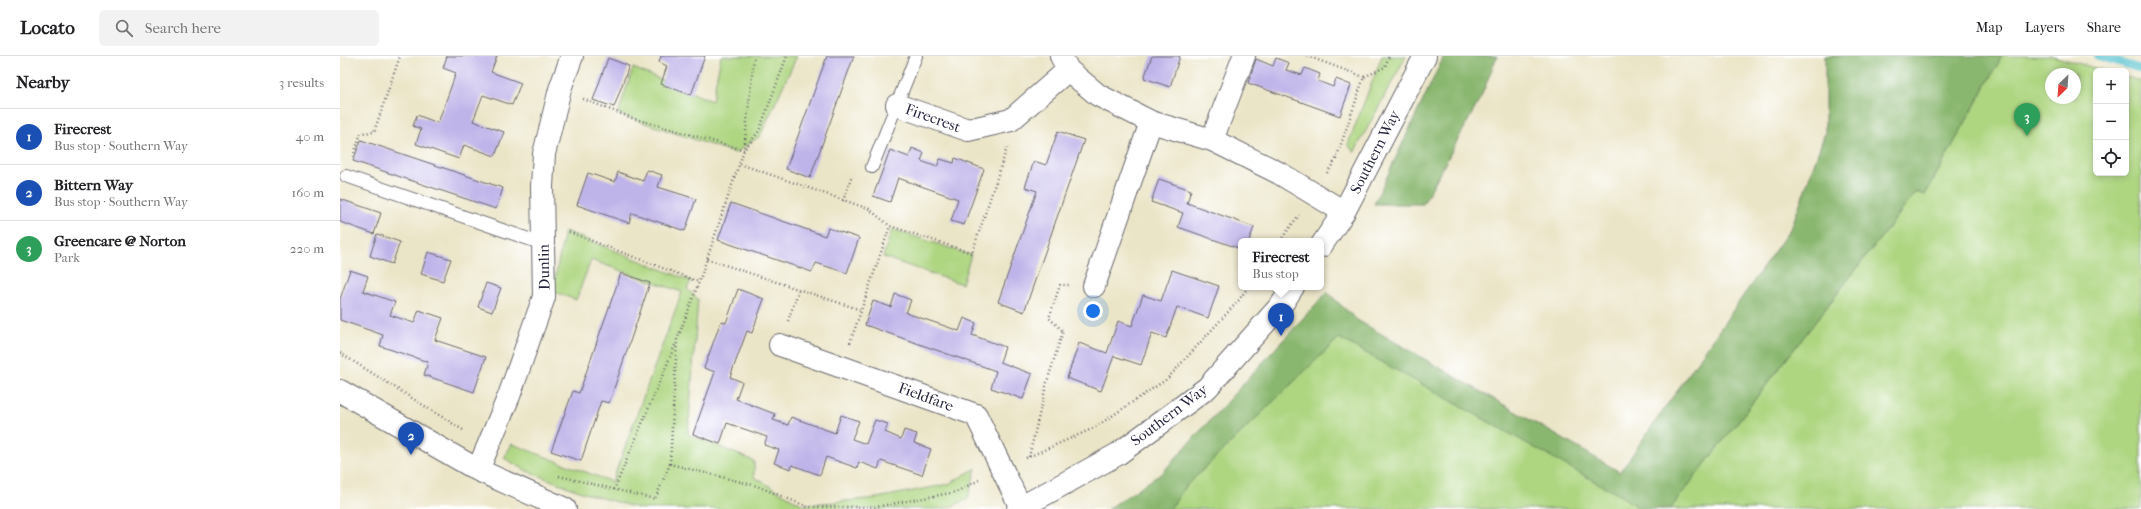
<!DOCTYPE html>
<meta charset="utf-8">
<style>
:root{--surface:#fff;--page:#f2f2f2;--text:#202124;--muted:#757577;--line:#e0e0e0;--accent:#1a73e8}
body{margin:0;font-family:"IM FELL French Canon",serif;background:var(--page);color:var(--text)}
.controls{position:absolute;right:12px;top:12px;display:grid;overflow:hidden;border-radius:6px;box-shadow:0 2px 6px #0003}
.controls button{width:36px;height:36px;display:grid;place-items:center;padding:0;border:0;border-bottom:1px solid var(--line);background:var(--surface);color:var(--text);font:20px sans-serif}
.compass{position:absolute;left:1705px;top:12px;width:36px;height:36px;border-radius:50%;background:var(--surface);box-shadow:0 2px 6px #0003;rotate:205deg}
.you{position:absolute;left:753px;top:255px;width:14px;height:14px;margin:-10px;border:3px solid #fff;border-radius:50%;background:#1a73e8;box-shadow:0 0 0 6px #1a73e833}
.badge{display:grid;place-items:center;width:26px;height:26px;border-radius:50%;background:var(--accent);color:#fff;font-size:13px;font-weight:700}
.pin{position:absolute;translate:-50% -33px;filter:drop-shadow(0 1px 2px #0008)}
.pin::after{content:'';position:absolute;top:21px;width:14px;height:12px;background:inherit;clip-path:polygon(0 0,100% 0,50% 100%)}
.popup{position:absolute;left:898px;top:182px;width:86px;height:52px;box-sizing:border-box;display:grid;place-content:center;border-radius:6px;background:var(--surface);filter:drop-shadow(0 1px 3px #0005);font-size:13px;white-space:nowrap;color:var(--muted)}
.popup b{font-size:15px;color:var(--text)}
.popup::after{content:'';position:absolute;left:50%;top:100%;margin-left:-8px;border:8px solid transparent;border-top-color:var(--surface)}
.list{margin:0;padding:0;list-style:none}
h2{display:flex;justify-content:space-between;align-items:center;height:52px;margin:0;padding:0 16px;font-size:17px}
h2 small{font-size:13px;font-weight:400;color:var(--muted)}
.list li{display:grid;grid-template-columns:26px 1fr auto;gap:12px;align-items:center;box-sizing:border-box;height:56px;padding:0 16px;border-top:1px solid var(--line)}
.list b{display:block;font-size:15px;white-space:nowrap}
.list p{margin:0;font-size:13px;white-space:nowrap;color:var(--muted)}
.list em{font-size:13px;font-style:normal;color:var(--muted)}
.icon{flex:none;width:22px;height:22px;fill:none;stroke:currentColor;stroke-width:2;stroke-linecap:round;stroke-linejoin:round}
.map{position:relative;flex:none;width:1801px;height:453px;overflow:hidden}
header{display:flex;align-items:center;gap:24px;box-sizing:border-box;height:56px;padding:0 20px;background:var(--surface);border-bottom:1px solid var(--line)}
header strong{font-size:19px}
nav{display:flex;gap:22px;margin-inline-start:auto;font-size:14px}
.search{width:280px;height:36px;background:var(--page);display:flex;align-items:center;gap:10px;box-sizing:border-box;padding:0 14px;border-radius:6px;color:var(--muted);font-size:15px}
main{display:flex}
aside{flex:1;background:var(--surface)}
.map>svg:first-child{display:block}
.green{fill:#aed681;stroke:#687c5e;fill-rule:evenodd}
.forest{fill:#8ab76f;stroke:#566c55}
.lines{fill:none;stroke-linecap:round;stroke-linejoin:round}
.stream{stroke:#55c1ce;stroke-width:8}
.building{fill:#bfb4e9}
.service-casing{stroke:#68666c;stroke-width:14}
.minor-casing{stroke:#68666c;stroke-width:24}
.path{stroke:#68666c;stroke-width:2.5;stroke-dasharray:1 3;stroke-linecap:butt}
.service{stroke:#fff;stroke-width:12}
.minor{stroke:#fff;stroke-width:22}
.labels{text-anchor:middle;stroke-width:3;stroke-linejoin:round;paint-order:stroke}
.street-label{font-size:15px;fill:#22223b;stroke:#fff}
</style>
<header>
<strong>Locato</strong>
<div class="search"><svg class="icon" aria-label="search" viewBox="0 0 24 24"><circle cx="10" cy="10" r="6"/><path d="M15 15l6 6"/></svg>Search here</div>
<nav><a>Map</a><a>Layers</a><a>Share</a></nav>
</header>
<main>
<aside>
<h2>Nearby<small>3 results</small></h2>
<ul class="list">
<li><span class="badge" style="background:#1a4fb4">1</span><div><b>Firecrest</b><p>Bus stop · Southern Way</p></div><em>40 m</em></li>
<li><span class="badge" style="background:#1a4fb4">2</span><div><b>Bittern Way</b><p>Bus stop · Southern Way</p></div><em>160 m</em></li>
<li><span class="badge" style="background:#2e9e5b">3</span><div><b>Greencare @ Norton</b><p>Park</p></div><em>220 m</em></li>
</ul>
</aside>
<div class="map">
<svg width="1801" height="453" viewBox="0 0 1801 453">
<rect width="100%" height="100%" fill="#fff"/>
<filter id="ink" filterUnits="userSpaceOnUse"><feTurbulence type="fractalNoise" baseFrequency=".025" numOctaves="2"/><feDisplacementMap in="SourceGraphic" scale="8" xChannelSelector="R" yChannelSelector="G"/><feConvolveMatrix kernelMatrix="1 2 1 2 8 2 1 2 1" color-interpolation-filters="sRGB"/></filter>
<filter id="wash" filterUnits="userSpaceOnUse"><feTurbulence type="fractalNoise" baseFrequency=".012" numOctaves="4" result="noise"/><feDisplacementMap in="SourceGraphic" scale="16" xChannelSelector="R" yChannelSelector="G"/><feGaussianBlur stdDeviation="0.9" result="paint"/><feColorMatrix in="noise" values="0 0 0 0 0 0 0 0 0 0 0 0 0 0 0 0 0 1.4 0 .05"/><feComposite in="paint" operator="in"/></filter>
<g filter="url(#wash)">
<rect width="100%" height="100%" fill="#ebe5c7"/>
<path class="green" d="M381,0H457L420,80L395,97L278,58L293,12L372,45Z
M1042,0H1066L1014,97L1008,88Z
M1662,0H1713L1765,15H1756V117H1786V21L1801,25V453H1330L1576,136L1585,139ZM1711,18H1735V42H1711Z
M552,173L631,199L622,228L543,201Z
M225,175L351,225L347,233L358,243L348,378L414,405V421L463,449L537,442L609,428L636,412L628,443L605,453H301L244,437L187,415L164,402L172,388L272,426L342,236L251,204L236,244L212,235Z
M1017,264L1301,453H830L847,429Z"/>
<path class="forest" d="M1104,0H1157L1141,41L1083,148H1034Z
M1485,0H1662L1585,139L1576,136L1330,453H1301L1279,439L999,282L847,429L830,453H768L822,417L987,236L1017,264L1280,416L1452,170L1485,77Z"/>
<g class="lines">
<path class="stream" d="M1758,0L1801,13"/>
</g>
<g id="blocks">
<path class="building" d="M107,0H157L151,16L181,27L172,49L143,39L133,65L164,76L155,100L124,89L119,103L76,88L81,73L73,70L77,59L98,67L116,17L103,12Z
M321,0H365L351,39L321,28L327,10L319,6Z
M487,0H514L470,122L446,113Z
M812,0H840L830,31L804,22Z
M268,2L289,10L274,51L253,44Z
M936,2L949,7L946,14L962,19L965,12L980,18L978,25L993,31L996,23L1011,29L1000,60L908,27L916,3L933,10Z
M718,75L744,84L684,256L658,246L697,135L685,131L694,105L706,109Z
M21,84L163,132L156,153L13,105Z
M572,92L584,97L581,105L597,111L600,103L614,107L615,102L644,113L624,169L611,165L618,143L558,122L550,146L533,140L550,94L569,101Z
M307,114L322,119L318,131L356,143L345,175L292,157L289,167L237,149L248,117L275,126L278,116L303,125Z
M819,123L851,134L847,147L914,171L909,185H901V193L838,171L843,157L811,146Z
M0,143L41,157L34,178L0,166Z
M391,147L485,180L488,172L519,182L507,217L476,207L472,216L378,184Z
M37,178L60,186L52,208L30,200Z
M88,196L111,203L103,225L81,218Z
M10,214L28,220L23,235L55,246L50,259L74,267L79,254L103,262L95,284L146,301L134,336L84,319L88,306L40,290L43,279L0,264V243Z
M832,214L879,230L868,262L837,251L826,282L812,277L801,309L774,300L761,335L727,322L739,287L767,297L778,265L792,270L803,239L821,245Z
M281,217L310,227L269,347L261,345L241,405L211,395L233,335L239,337Z
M146,227L161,232L152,256L138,251Z
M398,233L424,243L412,277L407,275L390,321L402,326L396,343L435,358L433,364L448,369L451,361L495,377L501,359L519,365L512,383L526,388L535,364L548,368L545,376L561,383L564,374L577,378L574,387L591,393L582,419L541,405L538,413L519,406L517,412L486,401L480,419L452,409L451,413L434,407L439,394L424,389L427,381L387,367L380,388L353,378L375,316L364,312L381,265L386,267Z
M555,238L571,244L566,257L599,268L619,275L624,262L636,267L632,279L665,291L660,306L692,318L683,343L651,332L656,315L525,269L533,245L551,251Z"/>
</g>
</g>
<g filter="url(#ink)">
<use href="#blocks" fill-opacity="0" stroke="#68666c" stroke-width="1"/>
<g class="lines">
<g class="service-casing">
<path id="service" d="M532,111L576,0
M6,120L203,188"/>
</g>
<g class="minor-casing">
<path id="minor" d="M721,0L728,14L758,39L811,66L872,84L939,117L1004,156
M557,49L628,74L671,64L728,14
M872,84L904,0
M981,190L1004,156L1085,0
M754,230L811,66
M440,289L636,359L681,452
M0,335L138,414L225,453
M138,414L169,340L204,241L202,130L204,98L220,33L232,0
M678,453L778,398L867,332L942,248L953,231"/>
</g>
<path class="path" d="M967,0L1024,21
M243,43L292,62L404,94L414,0
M13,101L21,77L34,76L60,0
M400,108L529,153L550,170L632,197L667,92
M987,117L996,103L1024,21L1045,11L1049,0
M503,145L512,119
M229,176L359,226
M940,185L959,159
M367,203L521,254
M448,265L459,233
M510,287L550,170
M0,297L123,374
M689,401L707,326L723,275L709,262L720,229H730
M686,402L754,372L827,323L899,244L908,231
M330,408L337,284L359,226L404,94L419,75L447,0
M219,420L315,443L330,408L417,430L468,451H535L616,436L639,424
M274,434L336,287"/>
<use href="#service" class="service"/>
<use href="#minor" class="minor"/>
</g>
</g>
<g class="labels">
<g class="street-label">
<text transform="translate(593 62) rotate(20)" y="5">Firecrest</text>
<text transform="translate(1035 96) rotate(-63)" y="5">Southern Way</text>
<text transform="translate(204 211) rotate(-91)" y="5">Dunlin</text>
<text transform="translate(586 341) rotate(20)" y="5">Fieldfare</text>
<text transform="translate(829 359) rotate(-37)" y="5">Southern Way</text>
</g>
</g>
</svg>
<div class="controls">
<button>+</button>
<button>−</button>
<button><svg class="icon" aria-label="locate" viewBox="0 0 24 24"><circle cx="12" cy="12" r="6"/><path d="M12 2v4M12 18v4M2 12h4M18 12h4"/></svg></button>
</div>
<svg class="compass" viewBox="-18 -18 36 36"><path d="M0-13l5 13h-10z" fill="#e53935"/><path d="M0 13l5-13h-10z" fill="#757577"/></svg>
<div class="you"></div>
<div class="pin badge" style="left:941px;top:280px;background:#1a4fb4">1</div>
<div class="popup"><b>Firecrest</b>Bus stop</div>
<div class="pin badge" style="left:71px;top:399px;background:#1a4fb4">2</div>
<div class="pin badge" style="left:1687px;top:80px;background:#2e9e5b">3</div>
</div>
</main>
